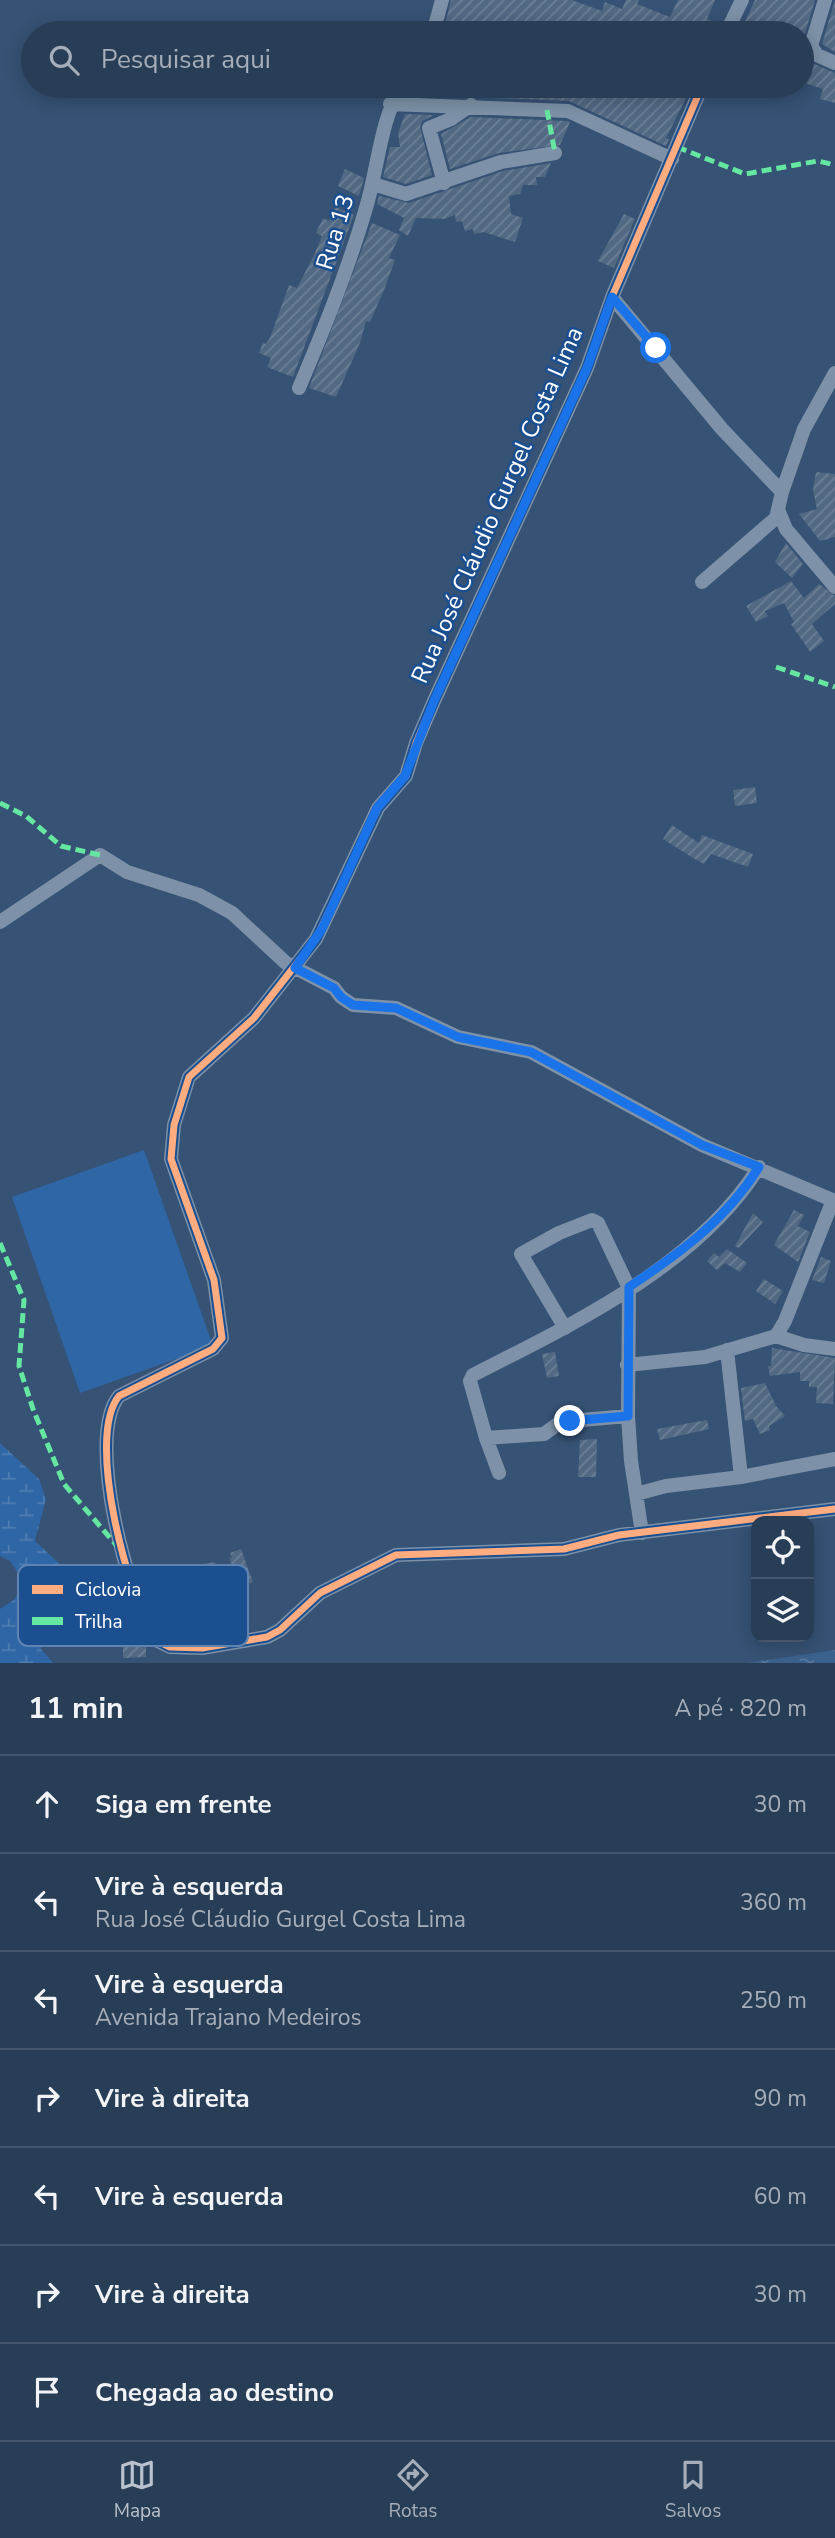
<!DOCTYPE html>
<html lang="pt">
<meta charset="utf-8">
<style>
:root{--surface:#283e57;--page:#30455d;--text:#f1f3f6;--muted:#a5aeba;--line:#44576d;--accent:#b9c2ce}
body{margin:0;font-family:"Nunito Sans",sans-serif;background:var(--page);color:var(--text)}
.controls{position:absolute;right:21px;bottom:21px;display:grid;overflow:hidden;border-radius:14px;box-shadow:0 4px 18px #0003}
.controls button{width:63px;height:63px;display:grid;place-items:center;padding:0;border:0;border-bottom:2px solid var(--line);background:var(--surface);color:var(--text);font:35px sans-serif}
.stop{position:absolute;width:21px;height:21px;margin:-16px;border:5px solid #1a73e8;border-radius:50%;background:#fff}
.stop.end{background:#1a73e8;border-color:#fff;box-shadow:0 2px 7px #0008}
.list{margin:0;padding:0;list-style:none}
h2{display:flex;justify-content:space-between;align-items:center;height:91px;margin:0;padding:0 28px;font-size:30px}
h2 small{font-size:23px;font-weight:400;color:var(--muted)}
.list li{display:grid;grid-template-columns:46px 1fr auto;gap:21px;align-items:center;box-sizing:border-box;height:98px;padding:0 28px;border-top:2px solid var(--line)}
.list b{display:block;font-size:26px;white-space:nowrap}
.list p{margin:0;font-size:23px;white-space:nowrap;color:var(--muted)}
.list em{font-size:23px;font-style:normal;color:var(--muted)}
.icon{flex:none;width:38px;height:38px;fill:none;stroke:currentColor;stroke-width:2;stroke-linecap:round;stroke-linejoin:round}
.map{position:relative;flex:none;width:835px;height:1663px;overflow:hidden}
.search{position:absolute;background:var(--surface);box-shadow:0 4px 18px #0003;left:21px;right:21px;top:21px;height:77px;display:flex;align-items:center;gap:18px;box-sizing:border-box;padding:0 24px;border-radius:38px;color:var(--muted);font-size:26px}
.sheet{height:777px;background:var(--surface)}
nav{display:flex;justify-content:space-around;align-items:center;box-sizing:border-box;height:98px;border-top:2px solid var(--line);background:var(--surface);font-size:19px;color:var(--muted)}
nav a{display:grid;justify-items:center;gap:4px}
nav .on{color:var(--accent)}
.map>svg:first-child{display:block}
.green{fill:#2f66a5}
.wetland{fill:url(#wetland-marsh)}
.water{fill:url(#water-ripples)}
.building{fill:url(#building-hatch)}
.lines{fill:none;stroke-linecap:round;stroke-linejoin:round}
.minor{stroke:#7d92a8;stroke-width:14}
.quiet{stroke:#66e7a1;stroke-width:5;stroke-dasharray:10 5;stroke-linecap:butt}
.cycleway-casing{stroke:#1b4f8f;stroke-width:11}
.cycleway{stroke:#ffac80;stroke-width:7}
.route{stroke:#1a73e8;stroke-width:9}
.labels{text-anchor:middle;stroke-width:5;stroke-linejoin:round;paint-order:stroke}
.street-label{font-size:24px;fill:#fff;stroke:#1b4f8f}
.key{fill:#1b4f8f;stroke:#5f84b1;stroke-width:2}
.key-label{font-size:19px;fill:#fff}
</style>
<div class="map">
<svg width="835" height="1663" viewBox="0 0 835 1663">
<defs>
<pattern id="wetland-marsh" width="20" height="14" patternUnits="userSpaceOnUse" patternTransform="scale(1.75)"><rect width="20" height="14" fill="#2f66a5"/><path d="M1 5h8M5 5V1M11 12h8M15 12V8" fill="none" stroke="#4e7db2"/></pattern>
<pattern id="water-ripples" width="26" height="14" patternUnits="userSpaceOnUse" patternTransform="scale(1.75)"><rect width="26" height="14" fill="#3b618d"/><path d="M2 4q2-2 4 0t4 0M15 11q2-2 4 0t4 0" fill="none" stroke="#58799e"/></pattern>
<pattern id="building-hatch" width="6" height="6" patternUnits="userSpaceOnUse" patternTransform="scale(1.75)"><rect width="6" height="6" fill="#526984"/><path d="M-1 1l2-2M0 6l6-6M5 7l2-2" fill="none" stroke="#6c8096"/></pattern>
</defs>
<rect width="100%" height="100%" fill="#365274"/>
<path class="green" d="M144,1150L213,1346L80,1393L12,1197Z"/>
<path class="wetland" d="M0,1443L39,1479L46,1499L35,1541L65,1569C66,1603 45,1615 41,1649L53,1663H0V1609L15,1599L22,1579L10,1561L0,1556Z"/>
<path class="water" d="M835,1650V1663H746Z"/>
<path class="building" d="M451,0H572L602,11L605,2L622,9L626,0H639L637,4L670,17L678,0H715L707,19L712,21L707,33H458L444,29Z
M755,0H815L802,43V33H740Z
M835,0V52L822,44Z
M802,48L812,63L835,73V103L820,99L823,89L802,82Z
M418,86H692L666,138L669,139L666,146L569,101L416,95Z
M405,114L434,115L422,121L420,127L432,175L406,184L383,177L390,147H400L398,133Z
M471,117L566,121L570,122L560,145L499,153L450,169L441,134Z
M551,163L545,177H536L537,185H523L520,194L509,196L511,214L523,218L515,242L484,232L474,234L473,229L465,231L462,221L456,222L455,215L444,219L416,218L408,236L399,230L404,218L377,204L379,196L409,203L503,171Z
M345,169L364,178L359,196L338,186Z
M335,207L354,215L293,377L267,367L271,358L259,353L263,343L266,344L270,338L289,285L297,288L314,255L322,236L316,233L323,218L329,221Z
M624,214L635,219L614,268L598,261Z
M372,223L400,235L389,258L395,260L384,290L370,322L366,321L360,343L336,397L309,388Z
M816,472L835,474V537L820,541L799,514L817,509L813,490Z
M786,543L803,564L792,578L775,562Z
M791,581L804,598L819,584L835,596V604L812,624L824,641L810,652L791,624L794,622L784,603L765,611L768,616L756,622L746,606Z
M755,787L757,803L735,806L733,790Z
M672,825L699,843L702,835L753,854L748,867L711,854L704,864L693,858L663,839Z
M794,1210L804,1215L798,1226L810,1232L798,1262L774,1245Z
M753,1213L763,1222L739,1248L735,1246Z
M727,1249L747,1263L740,1272L725,1263L717,1270L707,1261L714,1253L719,1257Z
M821,1257L831,1261L824,1283L812,1280Z
M764,1279L783,1291L775,1304L756,1291Z
M772,1348L835,1358L833,1404L816,1403L817,1387H809V1381H800V1372L770,1376L768,1366H771Z
M555,1352L559,1376L547,1378L542,1354Z
M765,1383L776,1406L785,1416L769,1426L770,1430L760,1434L753,1419L745,1421L741,1388Z
M707,1420L709,1429L660,1440L657,1429Z
M597,1439L596,1477H578L580,1440Z
M241,1549L253,1582L240,1586L229,1558H232L230,1553Z
M215,1562L219,1583L212,1584L217,1612L200,1615L201,1631L195,1633V1638H178L174,1593L182,1592L184,1585H201L197,1565Z
M146,1644V1657L123,1658V1645Z"/>
<g class="lines">
<path class="minor" d="M825,0L811,46L817,55L835,63
M433,33L442,0
M726,33L742,0
M702,86L612,297L587,368L434,701L416,743L406,776L378,808L316,939L254,1018L189,1077L174,1125L171,1159L214,1280L222,1338L213,1349L119,1396C85,1437 128,1598 156,1640L170,1647L202,1648L267,1637L280,1630L320,1593L396,1555L564,1549L619,1535L835,1509
M390,104L568,111L672,159
M444,183L429,128L451,119L471,105
M373,184L406,194L501,162L555,153
M612,297L722,429L782,492
M299,388C324,329 348,270 366,208C378,168 380,122 401,86
M779,512L786,529L835,587
M702,582L776,518L782,492L804,429L835,373
M0,922L100,855L127,872L199,895L232,913L286,963L334,988L341,997L353,1005L396,1008L458,1037L531,1052L702,1145L835,1201
M565,1328L521,1254L559,1233L592,1220L598,1223L629,1288L628,1416L631,1461L642,1533
M776,1336L804,1345L835,1349
M727,1350L741,1477
M627,1365L705,1357L776,1336L785,1321L833,1200
M628,1416L570,1421L559,1423L544,1434L486,1438L470,1381L473,1375C573,1324 698,1265 759,1167
M486,1438L499,1473
M636,1494L666,1486L741,1477L835,1459"/>
<path class="quiet" d="M547,110L555,153
M677,147L745,174L818,161L835,165
M776,667L835,687
M0,803L26,816L61,846L100,855
M0,1243L24,1300L19,1366L33,1409L64,1484L117,1546"/>
<g class="cycleway-casing">
<path id="cycleway" d="M702,86L612,297L587,368L434,701L416,743L406,776L378,808L316,939L254,1018L189,1077L174,1125L171,1159L214,1280L222,1338L213,1349L119,1396C85,1437 128,1598 156,1640L170,1647L202,1648L267,1637L280,1630L320,1593L396,1555L564,1549L619,1535L835,1509"/>
</g>
<use href="#cycleway" class="cycleway"/>
</g>
<g class="lines">
<path class="route" d="M570,1421L628,1416L629,1287C680,1253 726,1220 759,1167L702,1145L531,1052L458,1037L396,1008L353,1005L341,997L334,988L295,968L322,929L377,808L405,776L434,701L587,368L612,297L656,348"/>
</g>
<g class="labels">
<g class="street-label">
<text transform="translate(335 232) rotate(-73)" y="8">Rua 13</text>
<text transform="translate(497 505) rotate(-66)" y="8">Rua José Cláudio Gurgel Costa Lima</text>
</g>
</g>
<rect x="18" y="1565" width="230" height="81" rx="10" class="key"/>
<rect x="32" y="1585" width="31" height="9" fill="#ffac80"/>
<rect x="32" y="1617" width="31" height="8" fill="#66e7a1"/>
<g class="key-label">
<text x="75" y="1596">Ciclovia</text>
<text x="75" y="1628">Trilha</text>
</g>
</svg>
<div class="controls">
<button><svg class="icon" aria-label="locate" viewBox="0 0 24 24"><circle cx="12" cy="12" r="6"/><path d="M12 2v4M12 18v4M2 12h4M18 12h4"/></svg></button>
<button><svg class="icon" aria-label="layers" viewBox="0 0 24 24"><path d="M12 4l9 5-9 5-9-5zM3 14l9 5 9-5"/></svg></button>
</div>
<div class="stop" style="left:656px;top:348px"></div>
<div class="stop end" style="left:570px;top:1421px"></div>
<div class="search"><svg class="icon" aria-label="search" viewBox="0 0 24 24"><circle cx="10" cy="10" r="6"/><path d="M15 15l6 6"/></svg>Pesquisar aqui</div>
</div>
<section class="sheet">
<h2>11 min<small>A pé · 820 m</small></h2>
<ul class="list">
<li><svg class="icon" aria-label="ahead" viewBox="0 0 24 24"><path d="M12 20V5M6 11l6-6 6 6"/></svg><div><b>Siga em frente</b></div><em>30 m</em></li>
<li><svg class="icon" aria-label="left" viewBox="0 0 24 24"><path d="M17 20v-9H6M10 6l-5 5 5 5"/></svg><div><b>Vire à esquerda</b><p>Rua José Cláudio Gurgel Costa Lima</p></div><em>360 m</em></li>
<li><svg class="icon" aria-label="left" viewBox="0 0 24 24"><path d="M17 20v-9H6M10 6l-5 5 5 5"/></svg><div><b>Vire à esquerda</b><p>Avenida Trajano Medeiros</p></div><em>250 m</em></li>
<li><svg class="icon" aria-label="right" viewBox="0 0 24 24"><path d="M7 20v-9h11M14 6l5 5-5 5"/></svg><div><b>Vire à direita</b></div><em>90 m</em></li>
<li><svg class="icon" aria-label="left" viewBox="0 0 24 24"><path d="M17 20v-9H6M10 6l-5 5 5 5"/></svg><div><b>Vire à esquerda</b></div><em>60 m</em></li>
<li><svg class="icon" aria-label="right" viewBox="0 0 24 24"><path d="M7 20v-9h11M14 6l5 5-5 5"/></svg><div><b>Vire à direita</b></div><em>30 m</em></li>
<li><svg class="icon" aria-label="arrive" viewBox="0 0 24 24"><path d="M6 21V4h12l-3 4 3 4H6"/></svg><div><b>Chegada ao destino</b></div></li>
</ul>
</section>
<nav>
<a class="on"><svg class="icon" aria-label="map" viewBox="0 0 24 24"><path d="M3 6l6-2 6 2 6-2v14l-6 2-6-2-6 2zM9 4v14M15 6v14"/></svg>Mapa</a>
<a><svg class="icon" aria-label="directions" viewBox="0 0 24 24"><path d="M12 3l9 9-9 9-9-9zM9 14v-3h6M13 9l2 2-2 2"/></svg>Rotas</a>
<a><svg class="icon" aria-label="saved" viewBox="0 0 24 24"><path d="M7 4h10v16l-5-4-5 4z"/></svg>Salvos</a>
</nav>
